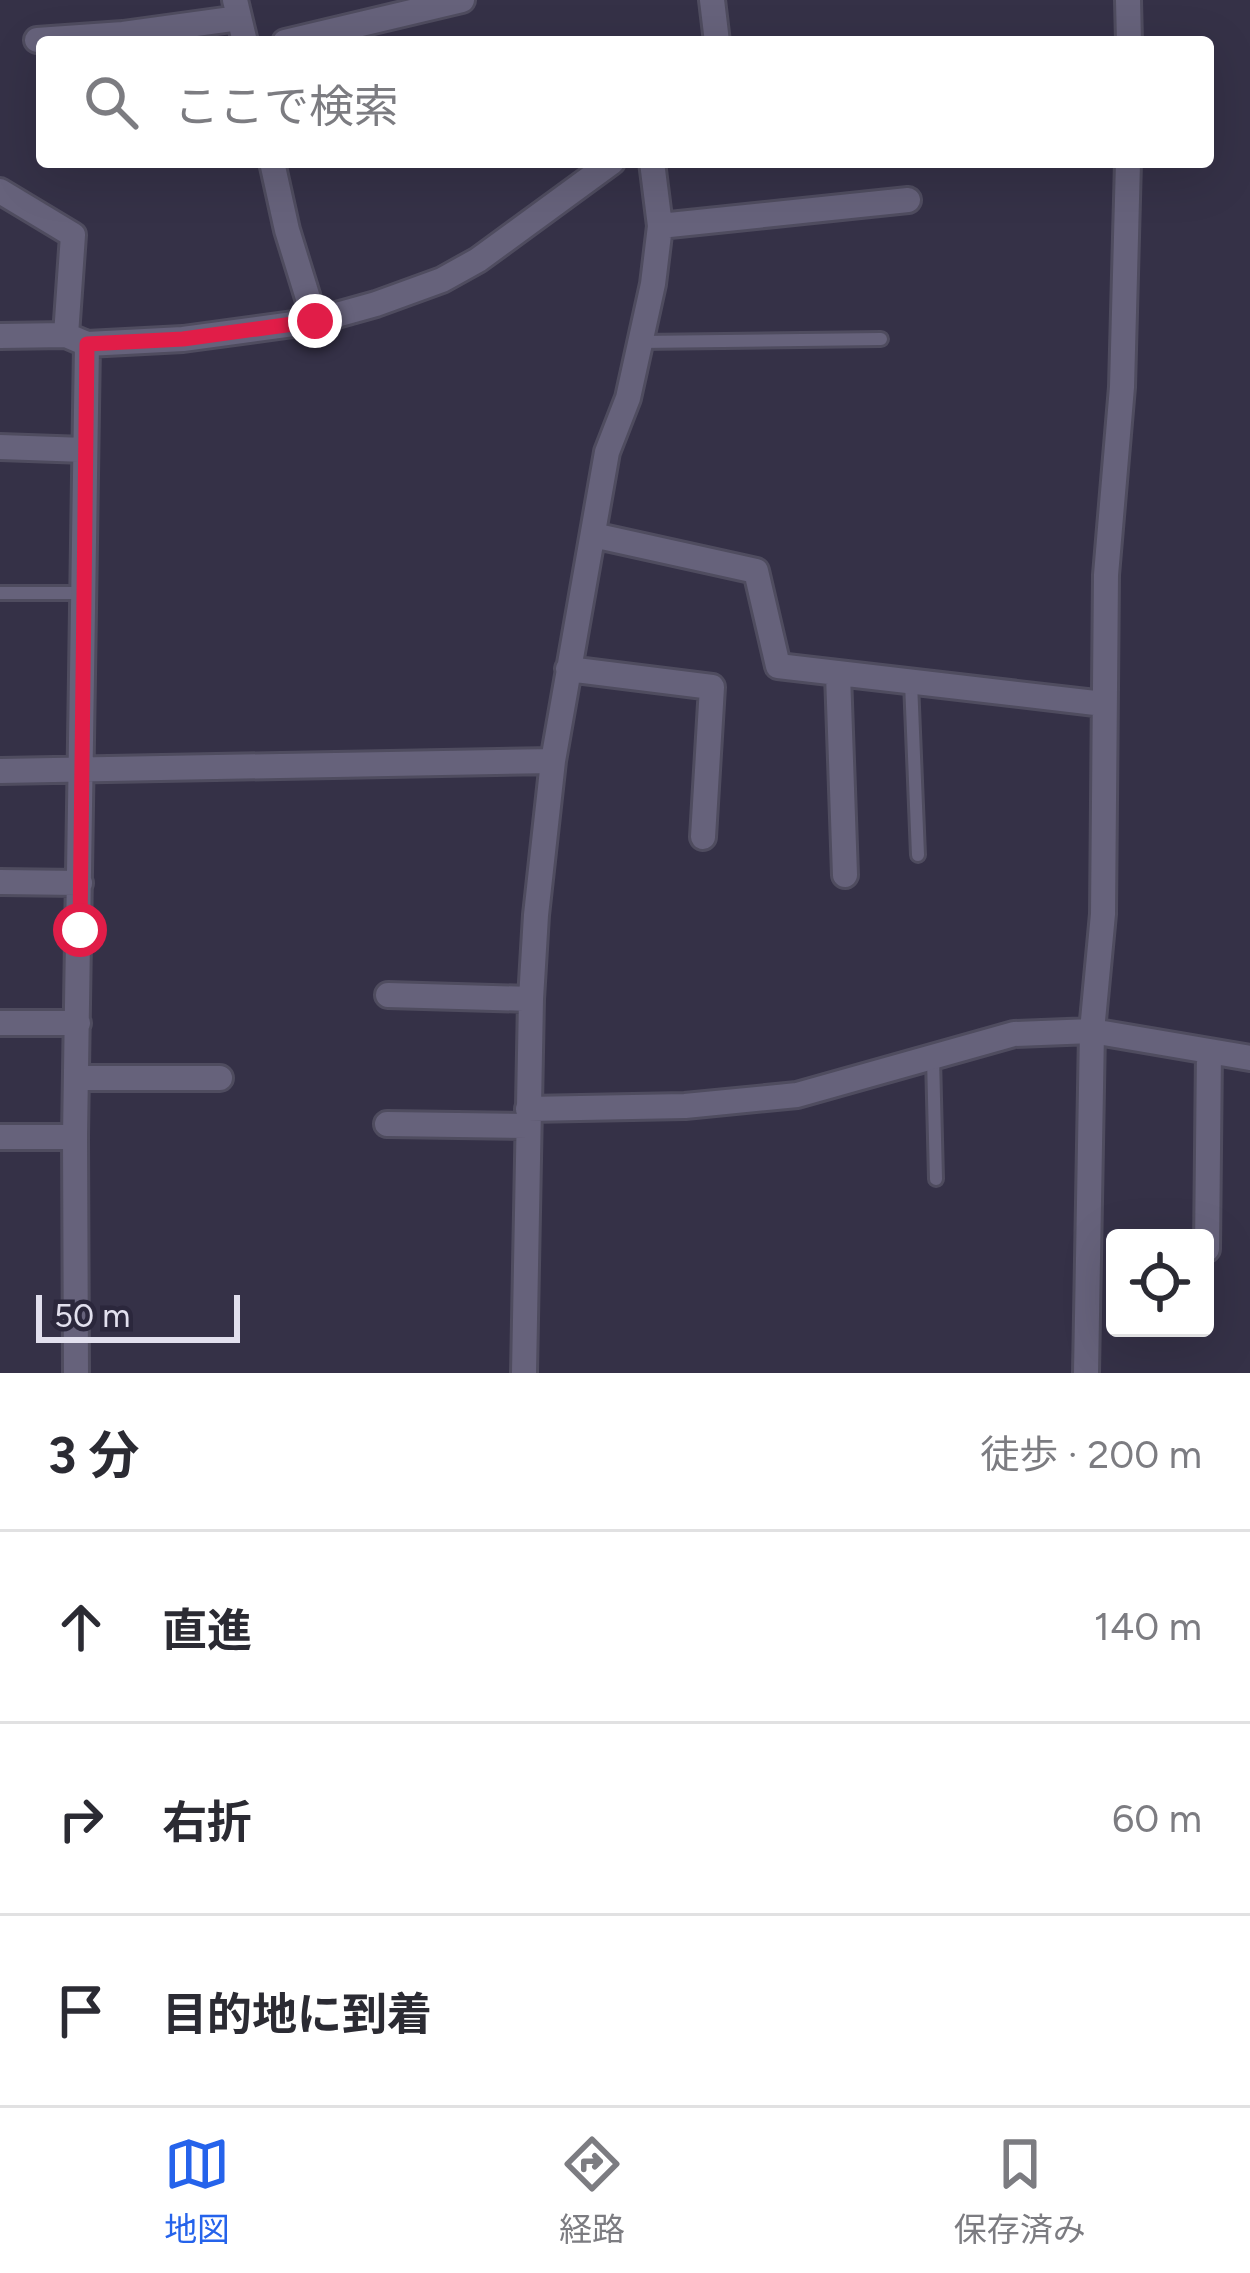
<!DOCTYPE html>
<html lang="ja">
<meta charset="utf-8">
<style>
:root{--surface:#fff;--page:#f2f2f3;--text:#2b2b33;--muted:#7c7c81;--line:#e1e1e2;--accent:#2563eb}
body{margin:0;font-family:Figtree,"Noto Sans JP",sans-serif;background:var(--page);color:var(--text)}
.controls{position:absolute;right:36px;bottom:36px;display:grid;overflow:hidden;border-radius:12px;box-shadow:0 12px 48px #0002}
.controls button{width:108px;height:108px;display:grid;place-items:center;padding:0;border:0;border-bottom:3px solid var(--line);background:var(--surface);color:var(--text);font:60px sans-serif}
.scale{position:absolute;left:36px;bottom:30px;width:204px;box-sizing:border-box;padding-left:12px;border:6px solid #e2e0ee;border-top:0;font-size:33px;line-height:42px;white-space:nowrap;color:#e2e0ee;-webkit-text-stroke:9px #2b273c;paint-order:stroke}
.stop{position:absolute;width:36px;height:36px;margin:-27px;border:9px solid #e11d48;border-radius:50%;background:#fff}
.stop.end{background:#e11d48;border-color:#fff;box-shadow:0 3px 12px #0008}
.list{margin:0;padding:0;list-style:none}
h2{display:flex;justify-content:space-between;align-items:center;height:156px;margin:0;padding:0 48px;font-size:51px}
h2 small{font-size:39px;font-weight:400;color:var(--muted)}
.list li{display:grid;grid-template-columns:78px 1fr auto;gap:36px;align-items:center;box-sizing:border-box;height:192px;padding:0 48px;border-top:3px solid var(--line)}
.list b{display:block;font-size:45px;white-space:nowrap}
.list em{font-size:39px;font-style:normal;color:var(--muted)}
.icon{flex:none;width:66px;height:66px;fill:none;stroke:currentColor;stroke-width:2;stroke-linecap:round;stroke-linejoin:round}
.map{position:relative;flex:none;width:1250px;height:1373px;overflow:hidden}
.search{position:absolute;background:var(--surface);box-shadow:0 12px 48px #0002;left:36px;right:36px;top:36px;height:132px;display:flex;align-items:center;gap:30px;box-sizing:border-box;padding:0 42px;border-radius:12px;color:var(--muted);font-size:45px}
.sheet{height:732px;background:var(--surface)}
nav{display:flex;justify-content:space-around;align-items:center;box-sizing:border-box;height:168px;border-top:3px solid var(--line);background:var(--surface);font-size:33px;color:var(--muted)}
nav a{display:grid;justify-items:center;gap:6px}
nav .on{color:var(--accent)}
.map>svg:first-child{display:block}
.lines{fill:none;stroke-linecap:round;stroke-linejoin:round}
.service-casing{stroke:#4f4c5f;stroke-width:18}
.minor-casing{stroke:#4f4c5f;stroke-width:30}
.service{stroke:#66627b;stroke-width:12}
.minor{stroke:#66627b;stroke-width:24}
.route{stroke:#e11d48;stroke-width:15}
</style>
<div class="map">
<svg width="1250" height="1373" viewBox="0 0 1250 1373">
<rect width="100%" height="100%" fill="#353147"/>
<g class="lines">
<g class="service-casing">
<path id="service" d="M641,342L881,339
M0,593H83
M911,682L918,855
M933,1058L936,1179"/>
</g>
<g class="minor-casing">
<path id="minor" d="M235,0L245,42
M712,0L717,42
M1128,0L1129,42
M37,40L123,34L239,18
M285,42L462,0
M272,162L287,230L315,321
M0,191L73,235L66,335
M660,226L908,200
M0,336L66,335L87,344L183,339L315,321L376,304L442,280L478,260L612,162
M0,447L85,450
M593,535L756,571L778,666L1104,704
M568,669L712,687L703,837
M838,674L845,875
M0,771L553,761
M0,882L80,883
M388,995L531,999
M0,1023H78
M76,1078H220
M528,1109L685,1106L797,1095L1014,1034L1092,1031L1250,1058
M387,1124L528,1126
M0,1137H75
M1205,1249H1207L1209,1051
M76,1373L75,1137L87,344
M524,1373L531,999L536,915L553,761L607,452L628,398L653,284L660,226L652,162
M1086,1373L1092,1031L1103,914L1106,575L1122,387L1128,162"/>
</g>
<use href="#service" class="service"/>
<use href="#minor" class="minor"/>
</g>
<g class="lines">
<path class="route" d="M80,930L87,344L183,339L315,321"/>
</g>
</svg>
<div class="controls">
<button><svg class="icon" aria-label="locate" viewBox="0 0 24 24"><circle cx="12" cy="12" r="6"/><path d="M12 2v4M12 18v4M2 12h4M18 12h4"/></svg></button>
</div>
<div class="scale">50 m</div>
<div class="stop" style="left:80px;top:930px"></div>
<div class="stop end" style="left:315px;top:321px"></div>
<div class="search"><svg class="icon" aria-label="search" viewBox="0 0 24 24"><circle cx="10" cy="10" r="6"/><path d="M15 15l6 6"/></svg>ここで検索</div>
</div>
<section class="sheet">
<h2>3 分<small>徒歩 · 200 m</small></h2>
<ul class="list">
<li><svg class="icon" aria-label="ahead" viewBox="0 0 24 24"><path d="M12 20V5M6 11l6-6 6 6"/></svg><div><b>直進</b></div><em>140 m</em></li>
<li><svg class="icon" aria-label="right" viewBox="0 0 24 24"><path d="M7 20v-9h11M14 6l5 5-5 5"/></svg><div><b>右折</b></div><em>60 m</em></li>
<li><svg class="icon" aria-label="arrive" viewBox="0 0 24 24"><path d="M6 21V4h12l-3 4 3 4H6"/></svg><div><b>目的地に到着</b></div></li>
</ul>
</section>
<nav>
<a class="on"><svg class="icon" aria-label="map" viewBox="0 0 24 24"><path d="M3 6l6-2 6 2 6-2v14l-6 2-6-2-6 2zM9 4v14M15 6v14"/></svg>地図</a>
<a><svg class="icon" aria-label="directions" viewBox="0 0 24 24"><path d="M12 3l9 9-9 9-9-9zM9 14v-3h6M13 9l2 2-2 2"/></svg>経路</a>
<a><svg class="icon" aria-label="saved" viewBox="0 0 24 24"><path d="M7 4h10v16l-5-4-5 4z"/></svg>保存済み</a>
</nav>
